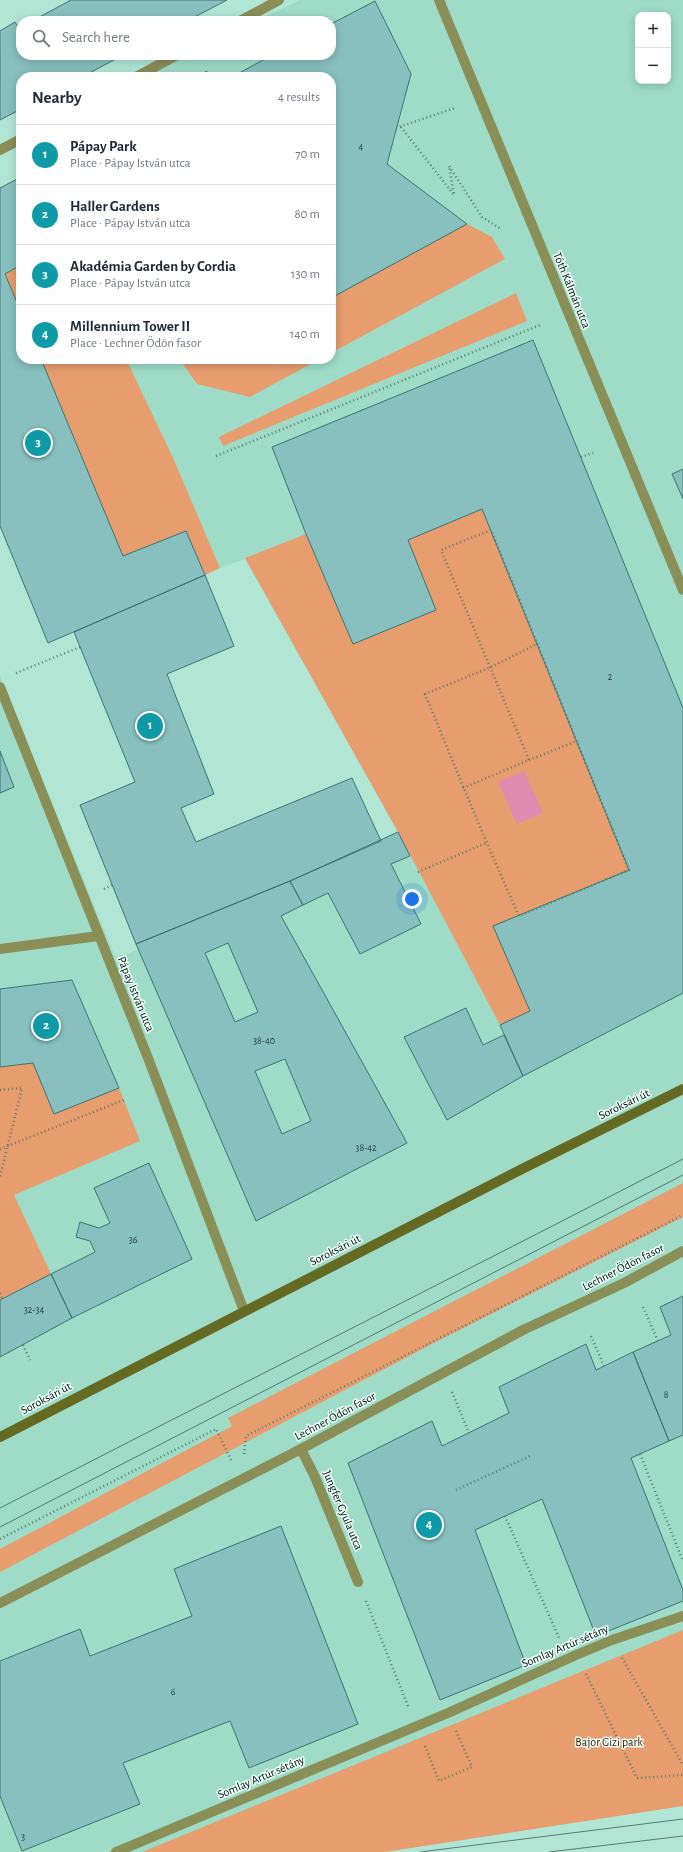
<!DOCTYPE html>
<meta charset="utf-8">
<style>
:root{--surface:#fff;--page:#f2f2f3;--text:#1f2937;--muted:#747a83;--line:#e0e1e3;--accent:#9b1060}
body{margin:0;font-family:"Alegreya Sans",sans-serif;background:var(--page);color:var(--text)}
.controls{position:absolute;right:12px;top:12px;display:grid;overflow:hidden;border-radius:8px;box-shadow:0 2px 10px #0003}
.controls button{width:36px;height:36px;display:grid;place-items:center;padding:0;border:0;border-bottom:1px solid var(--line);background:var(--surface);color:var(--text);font:20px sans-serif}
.you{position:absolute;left:412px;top:899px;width:14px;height:14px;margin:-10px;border:3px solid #fff;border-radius:50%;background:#1a73e8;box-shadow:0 0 0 6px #1a73e833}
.badge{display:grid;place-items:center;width:26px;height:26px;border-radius:50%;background:var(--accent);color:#fff;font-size:13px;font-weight:700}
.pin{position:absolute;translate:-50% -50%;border:2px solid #fff;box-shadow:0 1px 4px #0006}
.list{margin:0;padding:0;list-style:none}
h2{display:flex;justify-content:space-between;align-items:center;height:52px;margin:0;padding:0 16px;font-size:17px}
h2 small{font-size:13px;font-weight:400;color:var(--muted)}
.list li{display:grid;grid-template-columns:26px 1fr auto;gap:12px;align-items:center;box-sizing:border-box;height:60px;padding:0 16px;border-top:1px solid var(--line)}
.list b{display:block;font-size:15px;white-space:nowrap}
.list p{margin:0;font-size:13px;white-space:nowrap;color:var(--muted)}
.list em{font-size:13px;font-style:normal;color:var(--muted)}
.icon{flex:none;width:22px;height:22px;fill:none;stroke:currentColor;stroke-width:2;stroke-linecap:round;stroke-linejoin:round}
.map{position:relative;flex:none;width:683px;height:1852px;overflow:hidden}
.search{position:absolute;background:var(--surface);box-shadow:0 2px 10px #0003;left:16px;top:16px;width:320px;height:44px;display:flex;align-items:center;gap:10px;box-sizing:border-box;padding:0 14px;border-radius:16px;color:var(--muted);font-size:15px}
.panel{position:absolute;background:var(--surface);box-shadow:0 2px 10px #0003;left:16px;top:72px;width:320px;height:292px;border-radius:16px}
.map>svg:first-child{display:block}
.built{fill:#9edcc8;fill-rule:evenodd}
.green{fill:#e79d6e}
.water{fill:#e08baf}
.building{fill:#87c0be;stroke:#3c7573;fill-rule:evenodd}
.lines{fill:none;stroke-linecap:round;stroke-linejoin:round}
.path{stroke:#5a7d72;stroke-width:2.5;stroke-dasharray:1 3;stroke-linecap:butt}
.lane{stroke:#8a8f57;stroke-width:10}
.street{stroke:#8a8f57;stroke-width:10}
.secondary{stroke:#656a23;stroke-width:10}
.tram{stroke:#587b70;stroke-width:1}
.labels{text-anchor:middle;stroke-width:3;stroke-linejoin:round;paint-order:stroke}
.number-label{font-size:10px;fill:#233f3b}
.street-label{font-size:12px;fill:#02140f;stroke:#eefef8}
.park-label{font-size:12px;fill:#41220d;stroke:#eefef8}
</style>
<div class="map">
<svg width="683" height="1852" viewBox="0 0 683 1852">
<rect width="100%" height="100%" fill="#b1e6d5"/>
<path class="built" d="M300,0H683V1800L331,1852H0V676L116,959L398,832L245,559L220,568L120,359H331V77H138L184,55H331V21H256ZM638,15H668V81H638Z"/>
<path class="green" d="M467,224L492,237L505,259L331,353V298Z
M19,266L21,270V312L5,274Z
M516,293L527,321L223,446L219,437Z
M41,359H126L174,460L220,568L205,575L186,531L123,556Z
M179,359H320L250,397L197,384Z
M482,509L629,870L493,926L530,1011L500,1025L398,832L245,558L306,534L353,644L436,610L408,540Z
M33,1063L54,1114L119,1088L140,1141L14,1195L51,1274L0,1300V1067Z
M683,1183V1217L432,1344L0,1572V1549L232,1426L228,1418Z
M683,1630V1806L385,1852H142Z"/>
<path class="water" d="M524,771L543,813L517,824L498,782Z"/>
<path class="building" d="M71,0H227L187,21H32Z
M375,1L411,74L387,164L467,224L331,298V77H232L272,55H331V24Z
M15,22L19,28L21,27V55H123L82,77H21V109L0,120V31Z
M21,177V270L19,266L5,274L21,312V359H41L123,556L186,531L205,575L48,643L0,526V188Z
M533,340L683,708V993L523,1076L500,1025L530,1011L493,926L629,870L482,509L408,540L436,610L353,644L306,534L272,447Z
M683,469V499L672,474Z
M205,575L234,646L167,674L214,794L181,808L196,842L352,778L381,841L290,881L136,944L80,805L135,782L74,632Z
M0,751L14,787L0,793Z
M398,832L410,856L391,864L421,924L360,954L328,893L303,905L290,881Z
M290,881L303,905L281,916L407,1143L256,1221L136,944ZM228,943L258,1012L235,1022L205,953ZM285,1059L311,1121L282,1134L255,1071Z
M72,980L119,1088L54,1114L33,1063L0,1067V989Z
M466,1008L483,1045L504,1035L523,1076L447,1120L404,1037Z
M149,1163L192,1259L72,1318L51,1274L95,1252L90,1241L76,1237L80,1222L99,1228L110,1223L94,1188Z
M51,1274L72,1318L0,1357V1300Z
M683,1296V1435L669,1441L633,1352L671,1335L660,1307Z
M586,1344L596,1370L633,1352L669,1441L631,1458L683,1590V1601L596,1636L542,1499L475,1530L526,1665L440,1700L348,1463L432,1421L442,1446L509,1413L499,1387Z
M281,1526L358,1724L249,1768L230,1721L123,1763L140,1804L22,1851L0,1796V1661L80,1629L90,1656L192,1616L174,1569Z"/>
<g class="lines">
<path class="path" d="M206,71L209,77
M401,127L454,195L449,166L482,217L501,229
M396,128L455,108
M216,456L540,325
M581,457L593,453
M16,673L80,647
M529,760L577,741
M463,788L529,760L441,550L491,530L629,870L519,916C486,843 456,769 425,694L489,668L537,644
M418,872L486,843
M104,889L112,885
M0,1090L22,1088L0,1177
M0,1149L124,1100
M0,1293L2,1298
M643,1307L658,1341
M591,1336L604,1366
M23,1345L30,1360
M452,1392L469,1433
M244,1454L246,1436L683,1215
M640,1454L683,1561
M456,1490L530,1456
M505,1516L560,1640
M0,1539L216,1429L232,1462
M366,1601L408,1706
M622,1658L683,1765
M586,1674L637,1778L683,1775
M425,1746L439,1781L472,1767L456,1731"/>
<path class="lane" d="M301,1449L315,1477L358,1582"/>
<path class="street" d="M439,0L683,590
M240,21L279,0
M136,77L177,55
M0,150L21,139
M0,687L148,1058L244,1311
M0,949L98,936
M0,1603L301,1449L523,1330L624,1283L683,1251
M116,1852L448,1713L576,1655L612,1640L683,1616"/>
<path class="secondary" d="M0,1437L522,1169L683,1089"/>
<path class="tram" d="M0,1508C227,1391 456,1276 683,1159
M0,1527L683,1175
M420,1852L683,1819
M549,1852L683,1836"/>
</g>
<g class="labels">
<g class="number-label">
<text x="361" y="150">4</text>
<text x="610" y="680">2</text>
<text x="264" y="1044">38-40</text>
<text x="366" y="1151">38-42</text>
<text x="133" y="1243">36</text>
<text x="34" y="1313">32-34</text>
<text x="666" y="1398">8</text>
<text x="173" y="1695">6</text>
<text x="23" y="1840">3</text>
</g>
<g class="street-label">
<text transform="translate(572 290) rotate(68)" y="4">Tóth Kálmán utca</text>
<text transform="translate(136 994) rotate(68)" y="4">Pápay István utca</text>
<text transform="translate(624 1104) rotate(-26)" y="4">Soroksári út</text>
<text transform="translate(335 1250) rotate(-27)" y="4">Soroksári út</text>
<text transform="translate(623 1267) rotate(-27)" y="4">Lechner Ödön fasor</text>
<text transform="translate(46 1398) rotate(-28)" y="4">Soroksári út</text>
<text transform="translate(335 1416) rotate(-28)" y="4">Lechner Ödön fasor</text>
<text transform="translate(343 1510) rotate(67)" y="4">Jungfer Gyula utca</text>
<text transform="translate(565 1646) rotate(-23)" y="4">Somlay Artúr sétány</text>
<text transform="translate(261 1777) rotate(-23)" y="4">Somlay Artúr sétány</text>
</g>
<g class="park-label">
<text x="609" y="1746">Bajor Gizi park</text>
</g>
</g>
</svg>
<div class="controls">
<button>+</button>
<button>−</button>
</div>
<div class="you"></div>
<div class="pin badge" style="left:150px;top:726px;background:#0f9aa8">1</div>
<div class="pin badge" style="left:46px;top:1026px;background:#0f9aa8">2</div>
<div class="pin badge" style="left:38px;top:443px;background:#0f9aa8">3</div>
<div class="pin badge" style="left:429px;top:1525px;background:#0f9aa8">4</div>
<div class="search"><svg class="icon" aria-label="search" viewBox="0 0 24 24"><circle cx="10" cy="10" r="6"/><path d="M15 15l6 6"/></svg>Search here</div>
<section class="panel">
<h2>Nearby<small>4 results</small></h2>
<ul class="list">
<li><span class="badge" style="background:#0f9aa8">1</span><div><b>Pápay Park</b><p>Place · Pápay István utca</p></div><em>70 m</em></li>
<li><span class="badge" style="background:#0f9aa8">2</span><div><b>Haller Gardens</b><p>Place · Pápay István utca</p></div><em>80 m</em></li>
<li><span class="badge" style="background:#0f9aa8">3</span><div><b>Akadémia Garden by Cordia</b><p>Place · Pápay István utca</p></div><em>130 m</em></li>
<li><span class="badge" style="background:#0f9aa8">4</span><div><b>Millennium Tower II</b><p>Place · Lechner Ödön fasor</p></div><em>140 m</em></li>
</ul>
</section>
</div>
